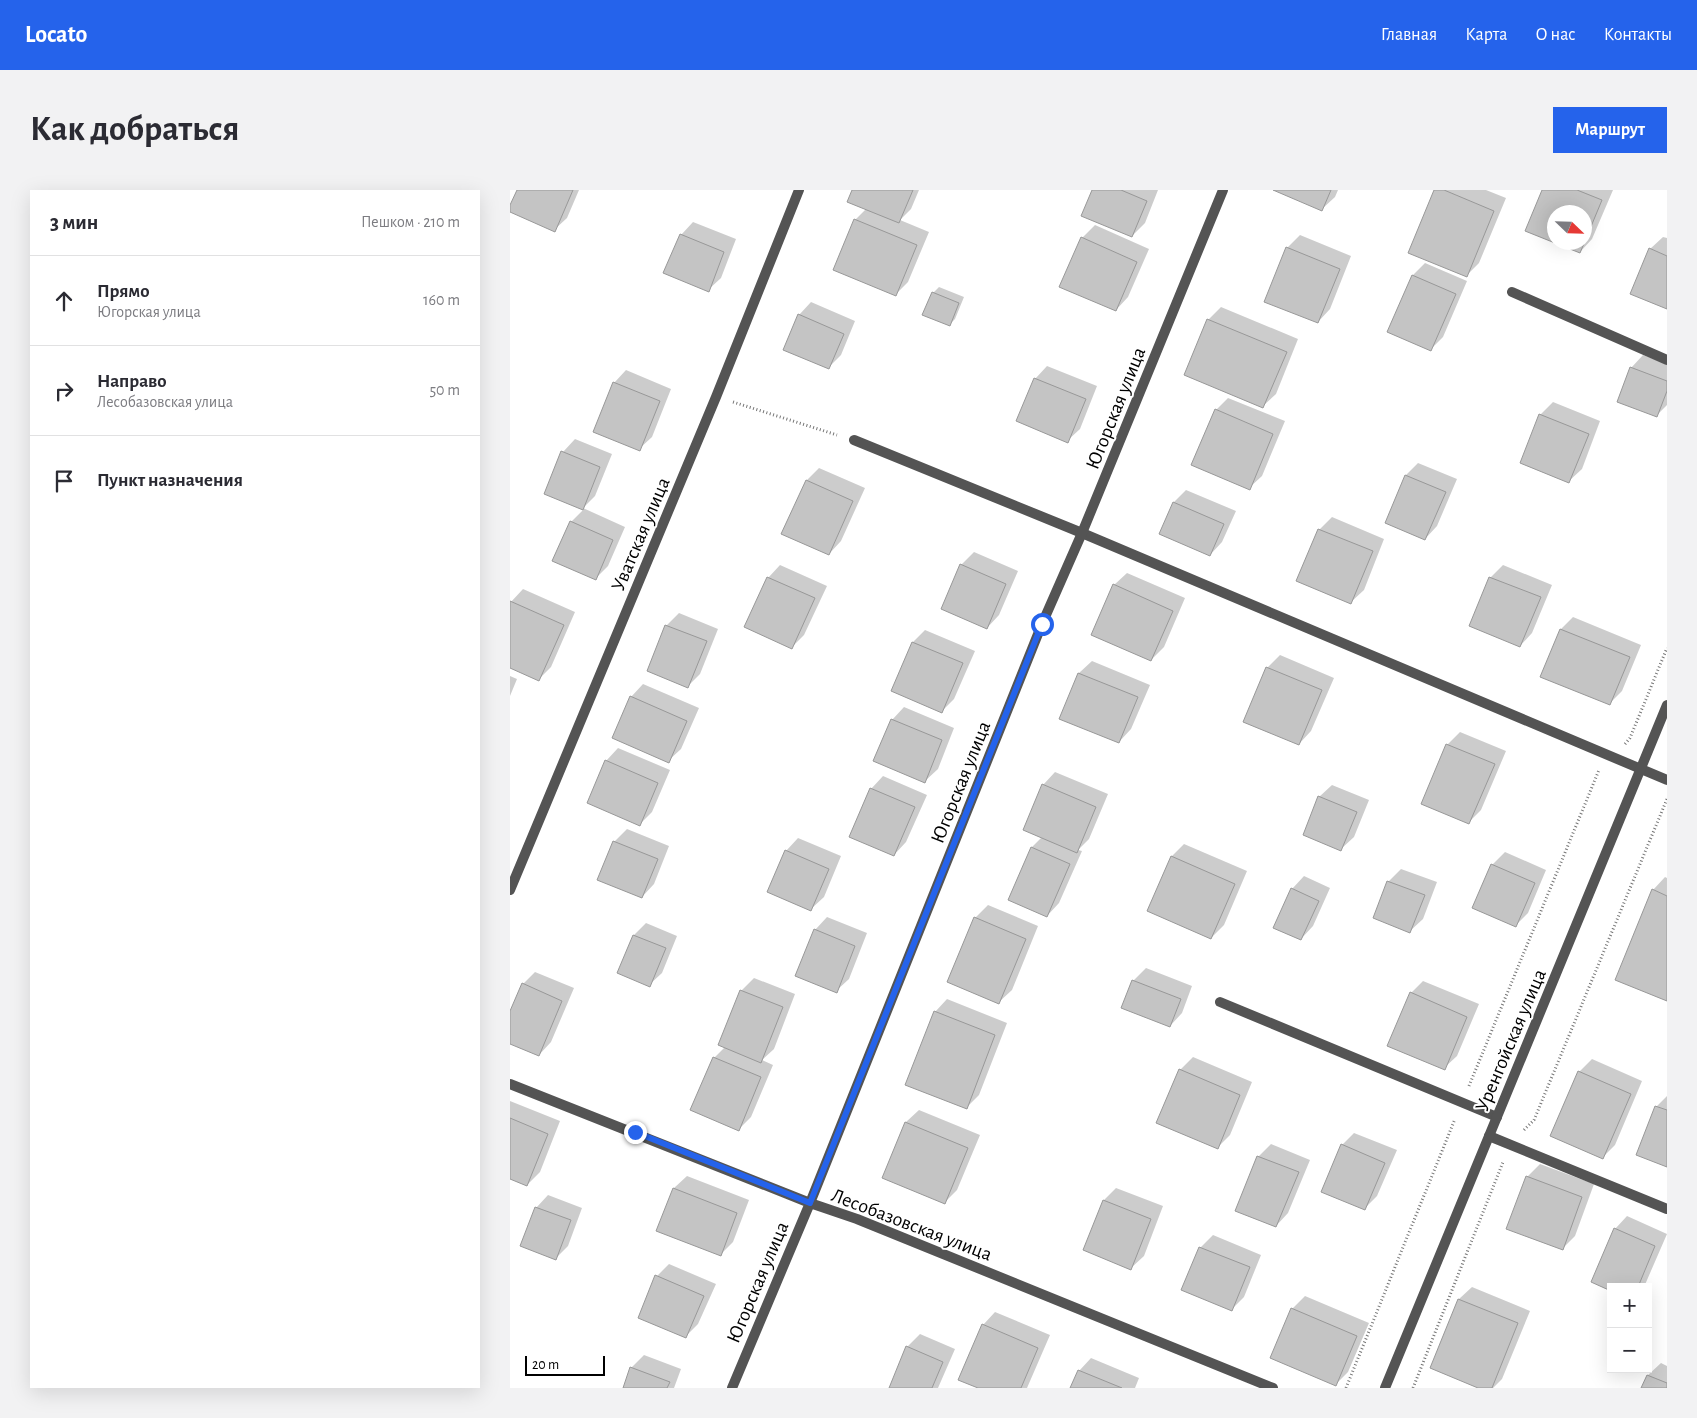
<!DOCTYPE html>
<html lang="ru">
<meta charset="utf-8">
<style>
:root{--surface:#fff;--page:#f2f2f3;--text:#2b2b33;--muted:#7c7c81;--line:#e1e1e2;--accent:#2563eb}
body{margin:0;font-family:"Alegreya Sans",sans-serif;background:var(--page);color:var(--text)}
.controls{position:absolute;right:15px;bottom:15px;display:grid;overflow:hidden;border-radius:0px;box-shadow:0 5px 20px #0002}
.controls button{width:45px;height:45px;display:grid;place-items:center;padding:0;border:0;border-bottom:1px solid var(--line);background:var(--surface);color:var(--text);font:25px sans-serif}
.compass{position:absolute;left:1037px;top:15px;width:45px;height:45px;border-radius:50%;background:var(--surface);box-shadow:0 5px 20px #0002;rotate:113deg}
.scale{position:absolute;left:15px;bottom:12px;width:80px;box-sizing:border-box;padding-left:5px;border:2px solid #000;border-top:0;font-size:14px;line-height:18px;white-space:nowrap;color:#000;-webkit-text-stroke:4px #fff;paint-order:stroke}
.stop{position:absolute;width:15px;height:15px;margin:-11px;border:4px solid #2563eb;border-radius:50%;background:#fff}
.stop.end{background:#2563eb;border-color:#fff;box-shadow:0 1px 5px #0008}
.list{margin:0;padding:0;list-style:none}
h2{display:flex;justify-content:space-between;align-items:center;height:65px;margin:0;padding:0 20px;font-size:21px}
h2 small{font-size:16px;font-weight:400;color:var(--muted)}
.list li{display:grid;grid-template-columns:32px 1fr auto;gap:15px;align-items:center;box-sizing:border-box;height:90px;padding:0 20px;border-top:1px solid var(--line)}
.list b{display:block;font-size:19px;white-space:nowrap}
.list p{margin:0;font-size:16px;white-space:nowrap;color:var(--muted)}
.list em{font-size:16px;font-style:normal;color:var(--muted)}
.icon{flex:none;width:28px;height:28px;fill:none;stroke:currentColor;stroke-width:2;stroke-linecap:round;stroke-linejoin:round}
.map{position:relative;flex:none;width:1157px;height:1198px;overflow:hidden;border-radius:0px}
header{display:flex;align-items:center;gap:30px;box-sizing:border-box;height:70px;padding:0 25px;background:var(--accent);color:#fff}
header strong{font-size:24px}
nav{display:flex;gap:28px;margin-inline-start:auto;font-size:18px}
.intro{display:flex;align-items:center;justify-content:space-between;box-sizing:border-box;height:120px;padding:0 30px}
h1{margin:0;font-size:35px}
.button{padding:12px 22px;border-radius:0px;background:var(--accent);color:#fff;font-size:18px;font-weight:700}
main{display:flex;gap:30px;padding:0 30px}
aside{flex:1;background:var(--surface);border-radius:0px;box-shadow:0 5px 20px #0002}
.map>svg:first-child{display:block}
.shadow{fill:#0003}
.building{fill:#c4c4c4;stroke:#989898;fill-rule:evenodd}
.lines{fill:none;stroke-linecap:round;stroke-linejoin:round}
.path{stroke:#767676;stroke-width:3;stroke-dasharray:1 2.5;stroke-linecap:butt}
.service{stroke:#545454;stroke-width:10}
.minor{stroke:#545454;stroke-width:10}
.route{stroke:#2563eb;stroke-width:6}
.labels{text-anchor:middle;stroke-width:4;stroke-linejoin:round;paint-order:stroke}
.street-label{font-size:20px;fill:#000;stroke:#fff}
</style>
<header>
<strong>Locato</strong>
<nav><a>Главная</a><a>Карта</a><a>О нас</a><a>Контакты</a></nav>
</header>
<div class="intro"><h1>Как добраться</h1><a class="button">Маршрут</a></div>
<main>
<aside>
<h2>3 мин<small>Пешком · 210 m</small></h2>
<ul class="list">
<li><svg class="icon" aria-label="ahead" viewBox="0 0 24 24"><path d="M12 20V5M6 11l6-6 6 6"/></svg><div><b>Прямо</b><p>Югорская улица</p></div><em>160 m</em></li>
<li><svg class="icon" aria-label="right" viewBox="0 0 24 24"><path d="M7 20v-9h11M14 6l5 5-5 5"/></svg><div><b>Направо</b><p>Лесобазовская улица</p></div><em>50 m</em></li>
<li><svg class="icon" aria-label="arrive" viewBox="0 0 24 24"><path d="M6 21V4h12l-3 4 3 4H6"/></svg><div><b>Пункт назначения</b></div></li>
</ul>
</aside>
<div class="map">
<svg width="1157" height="1198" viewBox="0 0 1157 1198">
<rect width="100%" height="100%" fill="#fff"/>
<path class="shadow" d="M8,0H69L57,28L44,40L0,21Z
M343,0H409L401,19L390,30L419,42L398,92L386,104L325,79L346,29L357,18Z
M583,0H648L635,33L622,46Z
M766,0H828L825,7L812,19Z
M926,0H976L996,8L969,73L956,86Z
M1033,0H1103L1082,49L1070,62L1047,52H1074V22H1044V52L1017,40Z
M183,32L226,49L211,88L198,100L171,45Z
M585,35L639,59L618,107L606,120L572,48Z
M790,45L841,66L820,119L808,132L777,58Z
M1153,47L1157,48V118L1140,59Z
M915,73L957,91L933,147L921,159L903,85Z
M429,97L454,107L445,129L439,135L423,103Z
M301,112L345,131L331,165L319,177L289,125Z
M711,117L788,149L766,204L753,216L698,130Z
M1133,165L1157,174V215L1147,225L1121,178Z
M537,176L587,196L570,239L557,251L525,189Z
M116,180L161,199L142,247L129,259L104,193Z
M718,208L775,231L752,286L739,298L706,220Z
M1043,212L1090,231L1072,279L1059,291L1030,225Z
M65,249L102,264L85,306L73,318L115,337L98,376L85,389L44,371L61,332L74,319L36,304L53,262Z
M908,273L947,289L927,336L915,349L896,285Z
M309,278L355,298L331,351L319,364L297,290Z
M676,300L726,321L712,352L700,365L664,312Z
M822,327L874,349L854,400L841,412L809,340Z
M464,362L508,381L489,425L477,438L451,375Z
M270,375L317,396L294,445L282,457L258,388Z
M993,375L1042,395L1022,443L1010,456L961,435L981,387Z
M617,383L675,408L654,457L641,470L604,395Z
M13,399L65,422L41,477L29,489L0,476V413Z
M169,423L208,439L190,484L178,496L156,436Z
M1063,427L1131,455L1112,501L1100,513L1032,486L1051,439Z
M415,440L465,461L444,509L432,521L403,452Z
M770,465L824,488L801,541L789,554L757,478Z
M582,471L640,495L621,539L609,552L551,528L569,483Z
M0,486L7,489L0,506Z
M133,494L189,518L171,559L158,571L121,507Z
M394,517L444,538L428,579L415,591L382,530Z
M950,542L996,561L971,620L959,632L937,555Z
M108,558L160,580L142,622L130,634L96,571Z
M545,582L598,604L579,649L568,660L572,661L549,713L537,726L522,657L532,647L533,595Z
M373,586L417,605L396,652L384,665L361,599Z
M822,595L859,610L844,647L831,659L809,607Z
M117,639L159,656L144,694L132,707L104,652Z
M288,648L331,666L314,707L301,719L276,661Z
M674,654L737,681L714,735L701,748L662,666Z
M995,662L1036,680L1018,723L1006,735L982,675Z
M891,679L927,692L913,729L900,741L878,692Z
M794,686L820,698L803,736L791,749L782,699Z
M1155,687L1157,688V810L1143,700Z
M478,715L528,736L502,800L489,812L465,728Z
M317,727L357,743L339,789L326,801L305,740Z
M136,733L167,746L152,783L139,795L109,782L124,745Z
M636,778L682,796L672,823L660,836L623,791Z
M25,782L64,798L41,852L29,865L0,853V824L13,794Z
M244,788L285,804L264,859L252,870L263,875L241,927L229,939L204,868L215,857L231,801Z
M913,791L969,814L947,866L934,878L901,803Z
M437,809L497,833L469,905L456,918L425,822Z
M683,867L742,892L720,945L707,958L670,880Z
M1082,869L1132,891L1105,955L1093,967L1069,882Z
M1157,906V976L1128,965L1147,916Z
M0,911L50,931L30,982L17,995L0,988Z
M409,920L470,945L447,1000L435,1012L396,932Z
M844,943L887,960L867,1006L854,1019L832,955Z
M761,954L800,970L778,1023L766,1036L748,967Z
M1030,974L1084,994L1065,1046L1053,1058L1017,987Z
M177,986L239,1010L223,1052L210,1065L148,1040L164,998Z
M606,998L653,1016L634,1066L621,1078L594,1010Z
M38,1005L72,1018L58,1056L46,1068L26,1018Z
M1117,1026L1157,1044L1134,1097H1101L1105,1039Z
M703,1045L751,1065L734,1107L721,1120L690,1058Z
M159,1074L206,1094L188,1134L175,1147L147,1086Z
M962,1097L1020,1121L992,1189L983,1198H971L921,1177L949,1109Z
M795,1106L859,1133L838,1182L826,1194L782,1119Z
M485,1122L540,1145L517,1198H471L450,1189L473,1135Z
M410,1144L445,1159L428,1198H380L397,1157Z
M134,1165L171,1179L164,1198H114L121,1178Z
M581,1168L629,1188L625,1198H562L569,1181Z
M1151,1173L1157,1176V1198H1133L1138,1185Z"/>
<path class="building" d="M7,0H63L45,42L0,22V15Z
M342,0H403L389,33L337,12Z
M582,0H611L637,11L622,47L571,26Z
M763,0H821L812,21Z
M924,0H934L984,21L957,87L898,63Z
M1032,0H1067L1092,10L1070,63L1015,41ZM1044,22H1074V52H1044Z
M344,29L407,55L386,106L323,80Z
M170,44L214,62L199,102L153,83Z
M571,47L627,72L606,121L549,97Z
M776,57L830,79L808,133L754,112Z
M1139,58L1157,66V119L1120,104Z
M902,85L946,104L921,161L877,142Z
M422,102L449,113L440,136L412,125Z
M288,124L334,144L319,179L273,160Z
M697,129L777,162L753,218L674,185Z
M1120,177L1157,191V201L1147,227L1107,212Z
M524,188L576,209L558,253L506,231Z
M103,192L150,211L130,261L83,242Z
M705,219L763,244L740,300L681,275Z
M1029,224L1079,244L1059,293L1010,273Z
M51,261L90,277L73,320L34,304Z
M895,285L936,302L915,350L875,333Z
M296,290L343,311L319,365L271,344Z
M663,312L714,334L700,366L649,344Z
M60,331L103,350L86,390L42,371Z
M808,339L863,361L841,414L786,391Z
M450,374L496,394L477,439L431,419Z
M257,387L305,408L282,459L234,437Z
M979,387L1031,407L1010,457L959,436Z
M603,394L663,421L641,471L581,445Z
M0,411L54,435L29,491L0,478Z
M155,435L197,451L178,498L137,481Z
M1050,439L1120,467L1100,515L1030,487Z
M402,452L453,473L432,523L381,501Z
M756,477L812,500L789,555L733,532Z
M568,483L628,507L609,553L549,529Z
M120,506L177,531L159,573L102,548Z
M381,529L432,550L415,593L363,571Z
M936,554L985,574L959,634L911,614Z
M95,570L148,593L130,636L77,613Z
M532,594L586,617L567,663L513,640Z
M360,598L405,617L384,666L339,647Z
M808,606L847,622L831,661L793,645Z
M103,651L148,669L132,708L87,690Z
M521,657L560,674L537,727L498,710Z
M275,660L319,679L301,721L257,702Z
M661,666L725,694L701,749L637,721Z
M981,674L1025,693L1006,737L962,718Z
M877,691L915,705L900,743L863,728Z
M781,698L809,711L791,750L763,738Z
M1142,699L1157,706V811L1105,790Z
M464,727L516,749L489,814L437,792Z
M304,739L345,756L327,803L285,786Z
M123,745L156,758L140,797L107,783Z
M622,790L671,809L660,837L611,818Z
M12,793L52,811L29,866L0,854V821Z
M230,800L273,817L251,873L208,855Z
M900,802L957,827L935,880L877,856Z
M424,821L485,845L457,919L395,895Z
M203,867L251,887L229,941L180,920Z
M669,879L730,905L708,959L646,933Z
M1068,881L1121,904L1093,969L1040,946Z
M1145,916L1157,920V977L1126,965Z
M0,928L38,944L17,996L0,989Z
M395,932L458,958L435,1014L372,988Z
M831,954L875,973L855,1020L811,1002Z
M747,966L789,982L766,1037L725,1021Z
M1016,986L1072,1007L1053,1060L996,1039Z
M163,998L227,1023L211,1066L146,1041Z
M593,1010L641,1029L621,1080L573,1060Z
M25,1017L61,1030L46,1070L10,1056Z
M1104,1038L1145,1056L1128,1097H1101V1101L1081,1092Z
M689,1057L740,1077L722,1121L671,1100Z
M145,1085L194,1106L176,1148L128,1128Z
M948,1109L1008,1133L982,1198H968L920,1178Z
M781,1118L847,1146L826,1196L760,1168Z
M472,1134L528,1158L511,1198H468L448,1190Z
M396,1156L433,1172L422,1198H379Z
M120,1177L160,1192L157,1198H113Z
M568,1180L612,1198H560Z
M1137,1185L1157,1193V1198H1131Z"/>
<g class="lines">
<path class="path" d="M223,212L327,245
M1115,554L1120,548L1157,458
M959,896L1089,580
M1014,940L1024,930L1157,609
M836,1198L945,929
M903,1198L993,972"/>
<path class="service" d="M1002,102L1157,170
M344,250L572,343L1157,590
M710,812L987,927
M979,946L1157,1019"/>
<path class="minor" d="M0,700L206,207L289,0
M0,894L300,1013L347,1029L763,1198
M222,1198L300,1013L532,434L572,343L713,0
M875,1198L1157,515"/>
</g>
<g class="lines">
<path class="route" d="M125,942L300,1013L532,434"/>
</g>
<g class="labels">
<g class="street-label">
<text transform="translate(605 218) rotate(-68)" y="7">Югорская улица</text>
<text transform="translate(130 344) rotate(-67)" y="7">Уватская улица</text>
<text transform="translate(450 592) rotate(-68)" y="7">Югорская улица</text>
<text transform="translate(1000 850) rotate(-67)" y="7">Уренгойская улица</text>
<text transform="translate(402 1034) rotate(21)" y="7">Лесобазовская улица</text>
<text transform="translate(247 1092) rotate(-67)" y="7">Югорская улица</text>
</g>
</g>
</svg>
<div class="controls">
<button>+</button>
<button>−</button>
</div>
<svg class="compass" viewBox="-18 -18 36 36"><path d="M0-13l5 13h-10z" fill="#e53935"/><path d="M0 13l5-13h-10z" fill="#7c7c81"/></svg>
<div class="scale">20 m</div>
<div class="stop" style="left:532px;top:434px"></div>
<div class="stop end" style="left:125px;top:942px"></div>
</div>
</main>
